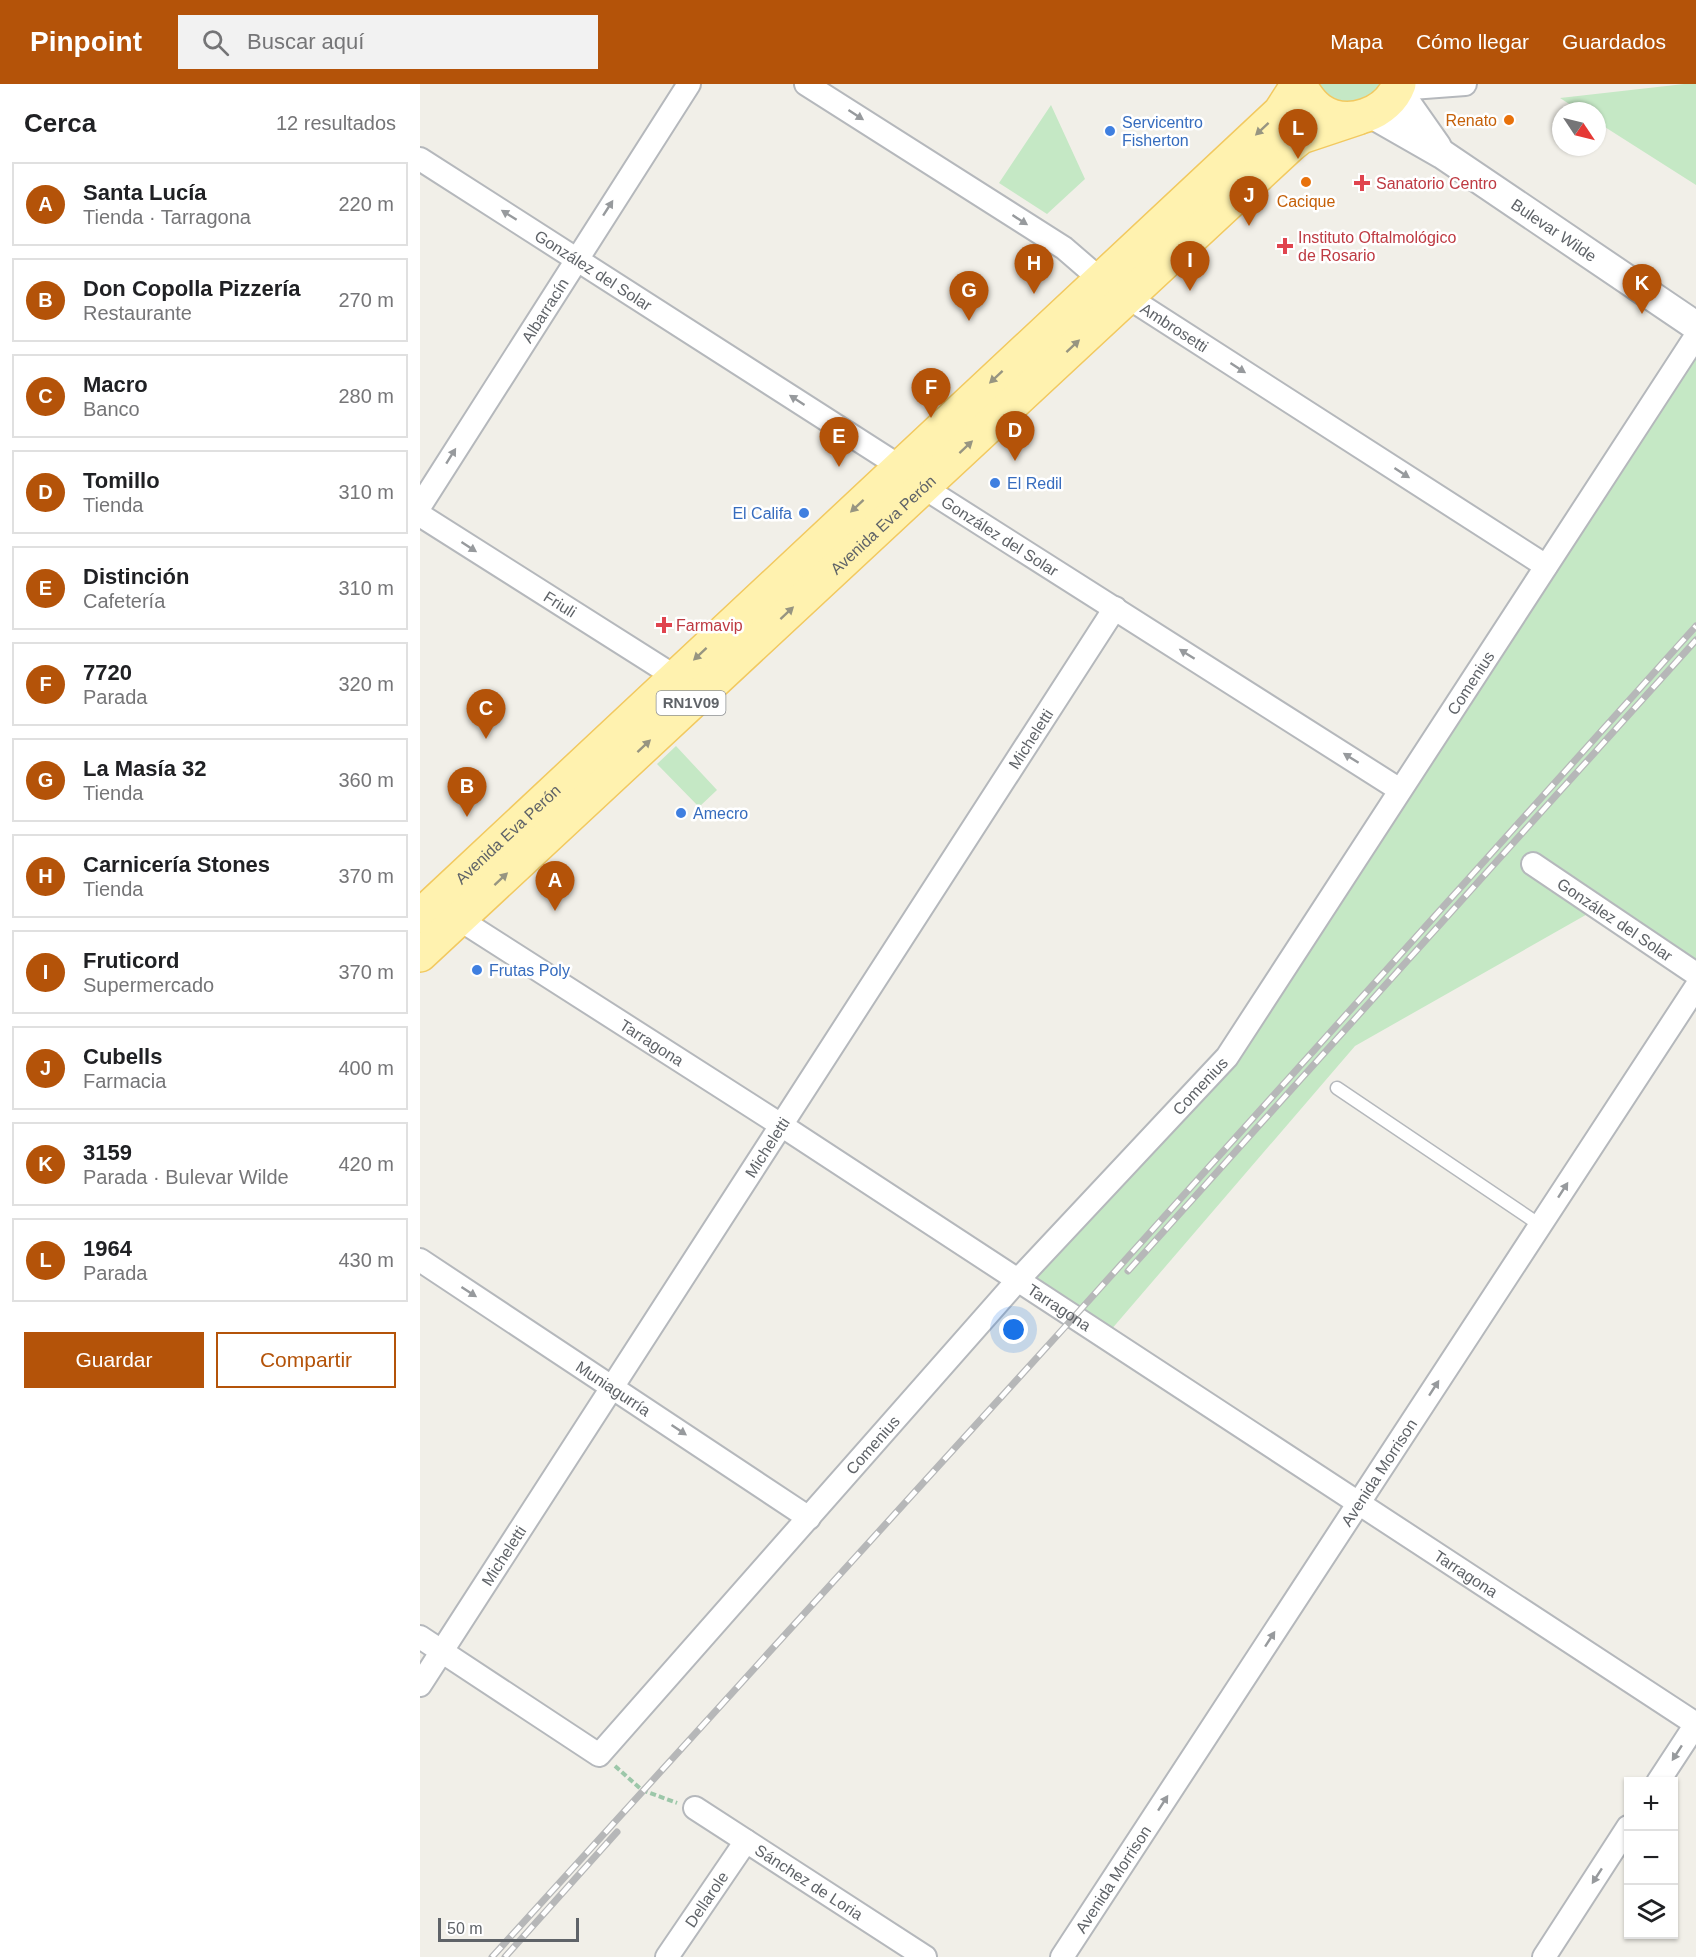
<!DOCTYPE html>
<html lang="es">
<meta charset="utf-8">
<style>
:root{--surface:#fff;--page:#f2f2f2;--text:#202124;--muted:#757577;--line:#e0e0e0;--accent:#b45309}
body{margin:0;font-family:Arial,sans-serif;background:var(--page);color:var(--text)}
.controls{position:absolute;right:18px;bottom:18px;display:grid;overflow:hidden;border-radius:0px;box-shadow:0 2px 4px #0004}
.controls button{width:54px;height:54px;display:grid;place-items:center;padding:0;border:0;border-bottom:2px solid var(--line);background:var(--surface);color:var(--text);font:30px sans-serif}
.compass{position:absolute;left:1132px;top:18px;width:54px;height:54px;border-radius:50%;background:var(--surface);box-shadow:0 2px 4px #0004;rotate:125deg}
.scale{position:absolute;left:18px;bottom:15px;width:141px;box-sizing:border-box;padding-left:6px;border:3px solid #5f6368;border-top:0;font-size:16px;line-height:21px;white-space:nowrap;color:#5f6368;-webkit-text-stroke:4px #fff;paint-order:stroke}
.you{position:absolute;left:594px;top:1246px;width:21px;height:21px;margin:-15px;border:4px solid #fff;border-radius:50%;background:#1a73e8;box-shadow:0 0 0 9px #1a73e833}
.badge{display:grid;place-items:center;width:39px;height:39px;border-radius:50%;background:var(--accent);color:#fff;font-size:20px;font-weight:700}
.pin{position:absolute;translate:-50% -50px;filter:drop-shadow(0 2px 3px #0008)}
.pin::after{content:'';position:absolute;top:32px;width:21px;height:18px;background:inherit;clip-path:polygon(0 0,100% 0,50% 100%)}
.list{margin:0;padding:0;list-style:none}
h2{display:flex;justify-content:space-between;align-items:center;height:78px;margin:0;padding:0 24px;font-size:26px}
h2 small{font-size:20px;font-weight:400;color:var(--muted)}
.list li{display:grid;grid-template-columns:39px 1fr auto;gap:18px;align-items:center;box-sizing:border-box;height:84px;margin:0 12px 12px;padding:0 12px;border:2px solid var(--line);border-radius:0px}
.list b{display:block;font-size:22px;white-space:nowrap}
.list p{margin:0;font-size:20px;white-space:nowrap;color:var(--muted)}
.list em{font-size:20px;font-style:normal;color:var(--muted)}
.actions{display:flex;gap:12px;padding:18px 24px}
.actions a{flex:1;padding:14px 0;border:2px solid var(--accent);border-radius:0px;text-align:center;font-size:21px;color:var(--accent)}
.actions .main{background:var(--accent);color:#fff}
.icon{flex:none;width:33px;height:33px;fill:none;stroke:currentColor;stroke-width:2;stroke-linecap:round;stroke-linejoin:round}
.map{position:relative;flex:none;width:1276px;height:1873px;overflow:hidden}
header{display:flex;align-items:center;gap:36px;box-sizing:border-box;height:84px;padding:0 30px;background:var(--accent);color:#fff}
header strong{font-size:28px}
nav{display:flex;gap:33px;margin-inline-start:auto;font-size:21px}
.search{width:420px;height:54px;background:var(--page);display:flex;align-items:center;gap:15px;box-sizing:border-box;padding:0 21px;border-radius:0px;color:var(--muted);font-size:22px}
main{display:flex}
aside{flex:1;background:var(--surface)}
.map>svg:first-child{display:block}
.green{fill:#c5e8c5}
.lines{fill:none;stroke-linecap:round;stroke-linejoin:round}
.service-casing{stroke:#b5b8bc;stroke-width:15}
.minor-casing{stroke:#b5b8bc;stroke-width:26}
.tertiary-casing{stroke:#b5b8bc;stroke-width:32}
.primary-casing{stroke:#f2c960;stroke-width:36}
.path{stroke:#9cc7a9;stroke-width:4;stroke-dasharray:6 3;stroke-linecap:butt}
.service{stroke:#fff;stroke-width:12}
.minor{stroke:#fff;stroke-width:22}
.tertiary{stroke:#fff;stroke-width:28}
.primary{stroke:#fff2af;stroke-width:33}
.rail-casing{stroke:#b6b7b8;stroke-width:7}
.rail{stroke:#fff;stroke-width:4.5;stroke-dasharray:14;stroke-linecap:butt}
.oneway{fill:#979a9d}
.oneway2{fill:#979581}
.food-dot{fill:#e8710a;stroke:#fff;stroke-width:2}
.shop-dot{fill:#3f7fe0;stroke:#fff;stroke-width:2}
.health-dot{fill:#e0444e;stroke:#fff;stroke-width:2}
.labels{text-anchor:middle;stroke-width:5;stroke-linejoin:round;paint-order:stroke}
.shield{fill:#fff;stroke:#8f9295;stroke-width:1.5}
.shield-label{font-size:15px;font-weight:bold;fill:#5f6368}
.food-label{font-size:16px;fill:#c56008;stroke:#fff;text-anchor:end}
.shop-label{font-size:16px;fill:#366cbe;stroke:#fff;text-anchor:start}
.health-label{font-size:16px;fill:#be3a42;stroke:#fff;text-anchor:start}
.street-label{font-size:16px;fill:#5f6368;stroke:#fff}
</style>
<header>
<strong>Pinpoint</strong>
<div class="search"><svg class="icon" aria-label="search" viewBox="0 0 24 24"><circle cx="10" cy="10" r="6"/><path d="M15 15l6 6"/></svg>Buscar aquí</div>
<nav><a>Mapa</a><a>Cómo llegar</a><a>Guardados</a></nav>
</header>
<main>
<aside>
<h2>Cerca<small>12 resultados</small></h2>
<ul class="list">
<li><span class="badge">A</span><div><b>Santa Lucía</b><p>Tienda · Tarragona</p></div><em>220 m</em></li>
<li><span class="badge">B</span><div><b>Don Copolla Pizzería</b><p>Restaurante</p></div><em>270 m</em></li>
<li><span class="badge">C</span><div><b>Macro</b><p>Banco</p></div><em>280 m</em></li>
<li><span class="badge">D</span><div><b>Tomillo</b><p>Tienda</p></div><em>310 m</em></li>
<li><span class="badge">E</span><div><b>Distinción</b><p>Cafetería</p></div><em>310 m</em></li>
<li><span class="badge">F</span><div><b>7720</b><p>Parada</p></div><em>320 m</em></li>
<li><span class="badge">G</span><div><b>La Masía 32</b><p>Tienda</p></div><em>360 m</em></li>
<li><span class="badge">H</span><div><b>Carnicería Stones</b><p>Tienda</p></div><em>370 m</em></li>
<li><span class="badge">I</span><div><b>Fruticord</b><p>Supermercado</p></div><em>370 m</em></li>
<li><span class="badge">J</span><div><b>Cubells</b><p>Farmacia</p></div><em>400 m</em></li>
<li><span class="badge">K</span><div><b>3159</b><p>Parada · Bulevar Wilde</p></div><em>420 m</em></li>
<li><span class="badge">L</span><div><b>1964</b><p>Parada</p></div><em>430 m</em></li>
</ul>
<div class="actions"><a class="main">Guardar</a><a>Compartir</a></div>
</aside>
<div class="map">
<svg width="1276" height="1873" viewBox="0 0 1276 1873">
<rect width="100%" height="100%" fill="#f1efe8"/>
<path class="green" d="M879,0H979L938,34Z
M1264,0H1276V101L1177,38V27H1160L1140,14Z
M631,21L665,95L627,130L579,99Z
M1276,252V890L1178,824L935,962L684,1254L598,1197L807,973Z
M256,662L297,706L279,723L237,680Z"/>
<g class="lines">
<g class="service-casing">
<path id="service" d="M917,1004L1120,1141"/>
</g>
<g class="minor-casing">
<g id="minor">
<path id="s1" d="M386,0L644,164L681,196L1126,482"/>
<path d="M978,5L1045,0"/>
<path id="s2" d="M0,75L479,382L503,403L980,706"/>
<path id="s3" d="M0,422L269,0"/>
<path id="s4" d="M0,431L265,599"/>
<path id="s5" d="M1113,780L1276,890"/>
<path id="s6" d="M28,828L361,1041L1276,1640"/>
<path id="s7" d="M0,1176L389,1434"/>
<path id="s8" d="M0,1553L179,1671L597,1197L807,973L1276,252"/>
<path id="s9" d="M0,1601L695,524"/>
<path d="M1238,1698L1276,1640"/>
<path id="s10" d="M275,1724L505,1873"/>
<path id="s11" d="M247,1873L326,1757"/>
<path id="s12" d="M642,1873L1276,903"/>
<path d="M1124,1873L1208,1743"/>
</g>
</g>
<g class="tertiary-casing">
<g id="tertiary">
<path d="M977,6L1017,63"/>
<path id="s13" d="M952,30L1022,70L1276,242"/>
</g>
</g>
<g class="primary-casing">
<g id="primary">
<path d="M879,0C885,10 890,19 900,26C927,45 968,30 979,0"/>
<path id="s14" d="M0,832L860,28L878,0"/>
<path id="s15" d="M0,871L871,61L881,53L938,34"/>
</g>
</g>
<path class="path" d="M195,1682L222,1706L257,1719"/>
<use href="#service" class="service"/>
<use href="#minor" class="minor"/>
<use href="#tertiary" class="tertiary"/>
<use href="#primary" class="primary"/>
<g class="rail-casing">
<path id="rail" d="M708,1187L1276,556
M72,1873L653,1234L1276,542
M85,1873L197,1748"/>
</g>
<use href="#rail" class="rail"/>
</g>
<defs><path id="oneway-solid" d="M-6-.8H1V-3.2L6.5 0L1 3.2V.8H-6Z" transform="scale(1.5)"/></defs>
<g class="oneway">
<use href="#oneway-solid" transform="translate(436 31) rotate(33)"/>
<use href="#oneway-solid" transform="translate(188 124) rotate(-57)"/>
<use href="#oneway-solid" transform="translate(89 131) rotate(-148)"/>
<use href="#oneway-solid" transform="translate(600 136) rotate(33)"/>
<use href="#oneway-solid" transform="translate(818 284) rotate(33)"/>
<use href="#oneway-solid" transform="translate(377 316) rotate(-147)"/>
<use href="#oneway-solid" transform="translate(31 372) rotate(-58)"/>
<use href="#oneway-solid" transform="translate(982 389) rotate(33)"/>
<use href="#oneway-solid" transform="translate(49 463) rotate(33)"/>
<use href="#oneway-solid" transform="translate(767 570) rotate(-148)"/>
<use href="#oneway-solid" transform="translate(931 674) rotate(-148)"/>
<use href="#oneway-solid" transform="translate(1143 1106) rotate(-57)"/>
<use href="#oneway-solid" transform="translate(49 1208) rotate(33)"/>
<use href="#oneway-solid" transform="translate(1014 1304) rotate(-57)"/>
<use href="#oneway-solid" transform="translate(259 1346) rotate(34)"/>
<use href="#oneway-solid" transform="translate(850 1555) rotate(-57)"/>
<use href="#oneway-solid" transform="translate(1257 1669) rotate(123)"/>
<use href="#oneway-solid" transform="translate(743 1719) rotate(-57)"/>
<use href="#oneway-solid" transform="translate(1177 1792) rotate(123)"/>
</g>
<g class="oneway2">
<use href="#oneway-solid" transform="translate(842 45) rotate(137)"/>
<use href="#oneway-solid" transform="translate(653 262) rotate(-43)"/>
<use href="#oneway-solid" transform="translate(576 293) rotate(137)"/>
<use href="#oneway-solid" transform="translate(546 363) rotate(-43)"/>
<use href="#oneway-solid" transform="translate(437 422) rotate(137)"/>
<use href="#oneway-solid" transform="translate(367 529) rotate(-43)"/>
<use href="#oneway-solid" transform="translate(280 570) rotate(137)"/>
<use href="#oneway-solid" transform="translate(224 662) rotate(-43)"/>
<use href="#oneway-solid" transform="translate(81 795) rotate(-43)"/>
</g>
<g class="food-dot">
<circle cx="1089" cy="36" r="6"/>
<circle cx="886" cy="98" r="6"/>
</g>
<g class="shop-dot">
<circle cx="690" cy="47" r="6"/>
<circle cx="575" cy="399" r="6"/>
<circle cx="384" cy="429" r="6"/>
<circle cx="261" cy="729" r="6"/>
<circle cx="57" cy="886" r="6"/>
</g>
<g class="health-dot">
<path d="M939 90h6v6h6v6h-6v6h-6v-6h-6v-6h6z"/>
<path d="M862 153h6v6h6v6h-6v6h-6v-6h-6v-6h6z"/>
<path d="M241 532h6v6h6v6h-6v6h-6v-6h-6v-6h6z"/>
</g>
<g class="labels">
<rect class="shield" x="236.5" y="607" width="69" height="24" rx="4.5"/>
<g class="shield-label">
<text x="271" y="624">RN1V09</text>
</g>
<g class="food-label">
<text x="1077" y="42">Renato</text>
<text x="886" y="123" text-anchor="middle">Cacique</text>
</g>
<g class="shop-label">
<text x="702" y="44">Servicentro<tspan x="702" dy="18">Fisherton</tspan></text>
<text x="587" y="405">El Redil</text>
<text x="372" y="435" text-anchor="end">El Califa</text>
<text x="273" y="735">Amecro</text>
<text x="69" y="892">Frutas Poly</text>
</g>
<g class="health-label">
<text x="956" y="105">Sanatorio Centro</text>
<text x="878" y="159">Instituto Oftalmológico<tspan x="878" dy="18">de Rosario</tspan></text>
<text x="256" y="547">Farmavip</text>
</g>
<g class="street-label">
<text dy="6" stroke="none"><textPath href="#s13" startOffset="216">Bulevar Wilde</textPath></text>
<text dy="6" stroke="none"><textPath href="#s2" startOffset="206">González del Solar</textPath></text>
<text dy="6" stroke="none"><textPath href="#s3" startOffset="232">Albarracín</textPath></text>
<text dy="6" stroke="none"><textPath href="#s1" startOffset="442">Ambrosetti</textPath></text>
<text dy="6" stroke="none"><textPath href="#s15" startOffset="632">Avenida Eva Perón</textPath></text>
<text dy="6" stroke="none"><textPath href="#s2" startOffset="692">González del Solar</textPath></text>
<text dy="6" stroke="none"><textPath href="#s4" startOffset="166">Friuli</textPath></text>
<text dy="6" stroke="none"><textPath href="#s8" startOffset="1600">Comenius</textPath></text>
<text dy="6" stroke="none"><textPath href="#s9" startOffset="1126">Micheletti</textPath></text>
<text dy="6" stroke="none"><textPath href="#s14" startOffset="120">Avenida Eva Perón</textPath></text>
<text dy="6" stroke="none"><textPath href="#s5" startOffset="99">González del Solar</textPath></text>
<text dy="6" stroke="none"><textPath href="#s6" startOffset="242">Tarragona</textPath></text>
<text dy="6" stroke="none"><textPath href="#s8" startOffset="1114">Comenius</textPath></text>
<text dy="6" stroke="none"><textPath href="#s9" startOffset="640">Micheletti</textPath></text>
<text dy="6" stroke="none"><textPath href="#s6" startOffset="728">Tarragona</textPath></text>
<text dy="6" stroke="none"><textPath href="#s7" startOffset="232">Muniagurría</textPath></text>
<text dy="6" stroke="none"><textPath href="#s8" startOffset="628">Comenius</textPath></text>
<text dy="6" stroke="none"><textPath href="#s12" startOffset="579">Avenida Morrison</textPath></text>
<text dy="6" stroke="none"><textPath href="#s9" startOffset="154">Micheletti</textPath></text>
<text dy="6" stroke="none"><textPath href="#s6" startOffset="1214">Tarragona</textPath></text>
<text dy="6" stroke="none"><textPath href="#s12" startOffset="93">Avenida Morrison</textPath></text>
<text dy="6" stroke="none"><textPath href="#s10" startOffset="136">Sánchez de Loria</textPath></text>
<text dy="6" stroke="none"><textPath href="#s11" startOffset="70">Dellarole</textPath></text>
</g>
</g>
</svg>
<div class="controls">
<button>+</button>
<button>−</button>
<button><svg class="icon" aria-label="layers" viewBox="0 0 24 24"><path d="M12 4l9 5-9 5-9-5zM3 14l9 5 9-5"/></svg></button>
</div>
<svg class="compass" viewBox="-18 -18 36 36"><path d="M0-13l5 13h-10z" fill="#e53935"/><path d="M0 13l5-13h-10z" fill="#757577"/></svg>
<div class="scale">50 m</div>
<div class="you"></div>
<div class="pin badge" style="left:135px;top:827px">A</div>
<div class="pin badge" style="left:47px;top:733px">B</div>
<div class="pin badge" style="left:66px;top:655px">C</div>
<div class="pin badge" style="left:595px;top:377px">D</div>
<div class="pin badge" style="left:419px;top:383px">E</div>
<div class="pin badge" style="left:511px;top:334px">F</div>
<div class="pin badge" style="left:549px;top:237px">G</div>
<div class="pin badge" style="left:614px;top:210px">H</div>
<div class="pin badge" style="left:770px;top:207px">I</div>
<div class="pin badge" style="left:829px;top:142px">J</div>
<div class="pin badge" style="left:1222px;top:230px">K</div>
<div class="pin badge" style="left:878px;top:75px">L</div>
</div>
</main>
